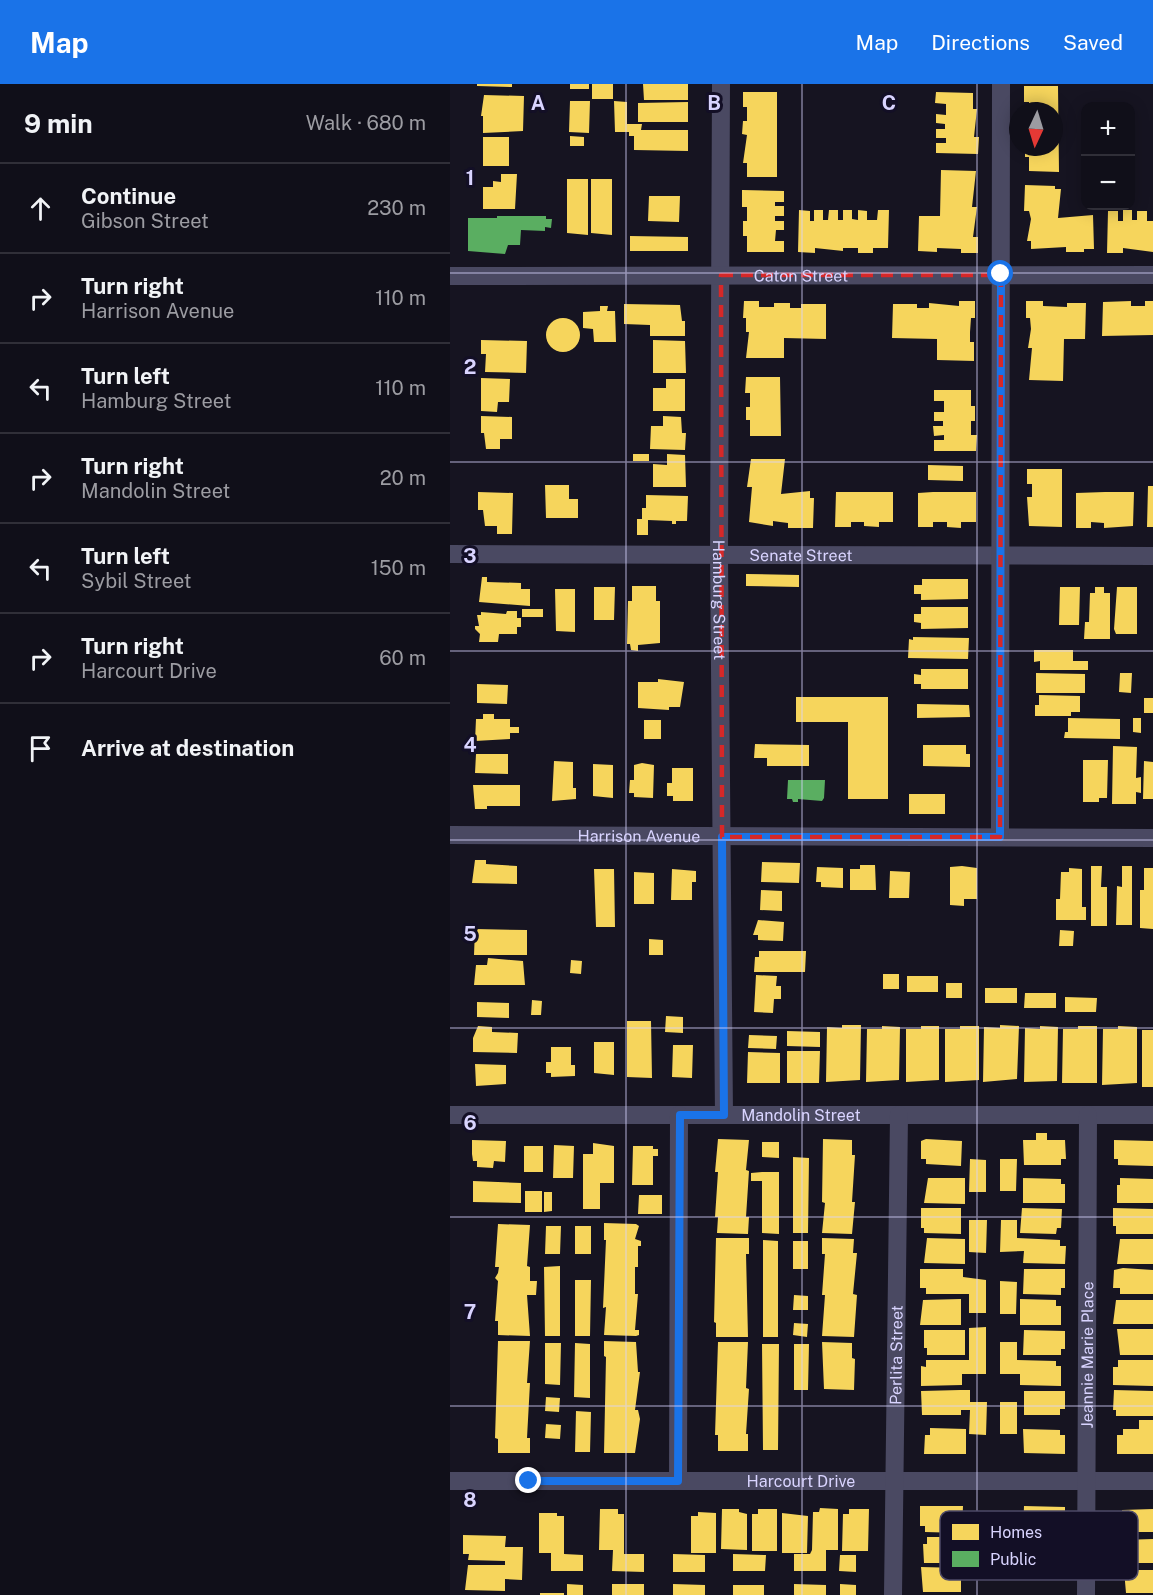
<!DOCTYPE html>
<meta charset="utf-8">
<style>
:root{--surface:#100f19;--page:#1e1d26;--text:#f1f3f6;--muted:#9c9ca2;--line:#302f38;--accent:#1a73e8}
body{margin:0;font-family:"Public Sans",sans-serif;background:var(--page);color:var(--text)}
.controls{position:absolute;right:18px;top:18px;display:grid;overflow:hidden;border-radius:12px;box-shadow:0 3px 15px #0003}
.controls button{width:54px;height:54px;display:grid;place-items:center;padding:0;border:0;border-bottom:2px solid var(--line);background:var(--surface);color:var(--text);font:30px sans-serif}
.compass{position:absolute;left:559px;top:18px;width:54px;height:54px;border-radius:50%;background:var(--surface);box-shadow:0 3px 15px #0003;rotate:184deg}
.stop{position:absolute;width:18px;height:18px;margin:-14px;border:4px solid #1a73e8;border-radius:50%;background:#fff}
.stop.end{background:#1a73e8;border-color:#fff;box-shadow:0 2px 6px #0008}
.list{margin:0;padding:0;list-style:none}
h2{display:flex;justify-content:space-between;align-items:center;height:78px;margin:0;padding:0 24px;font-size:26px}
h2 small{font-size:20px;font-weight:400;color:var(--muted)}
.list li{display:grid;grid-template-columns:39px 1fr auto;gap:18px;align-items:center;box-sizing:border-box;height:90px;padding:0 24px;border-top:2px solid var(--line)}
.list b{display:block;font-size:22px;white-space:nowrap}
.list p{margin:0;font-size:20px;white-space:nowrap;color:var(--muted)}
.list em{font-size:20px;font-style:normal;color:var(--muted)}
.icon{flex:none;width:33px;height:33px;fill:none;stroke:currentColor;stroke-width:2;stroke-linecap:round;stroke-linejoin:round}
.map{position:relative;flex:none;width:703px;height:1511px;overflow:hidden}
header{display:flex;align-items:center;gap:36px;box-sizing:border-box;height:84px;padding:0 30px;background:var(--accent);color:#fff}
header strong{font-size:28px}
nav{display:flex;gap:33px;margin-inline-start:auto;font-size:21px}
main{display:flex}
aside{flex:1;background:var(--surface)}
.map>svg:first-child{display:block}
.homes{fill:#f6d55c}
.public{fill:#5aae61}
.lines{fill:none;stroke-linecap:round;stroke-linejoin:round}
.minor{stroke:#4a4962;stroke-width:18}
.route{stroke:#1a73e8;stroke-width:8}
.marked{fill:none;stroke:#d62828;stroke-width:4.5;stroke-dasharray:12 8;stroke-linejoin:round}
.grid{fill:none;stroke:#d9d4ff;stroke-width:1.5;stroke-opacity:0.55}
.labels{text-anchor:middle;stroke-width:6;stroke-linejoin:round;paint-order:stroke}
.street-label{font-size:16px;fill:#d9d4ff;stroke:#130f26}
.key{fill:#130f26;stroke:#4e4a67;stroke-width:1.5}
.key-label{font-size:16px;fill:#d9d4ff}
.grid-label{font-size:20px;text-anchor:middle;font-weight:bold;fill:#d9d4ff;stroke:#130f26;stroke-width:6;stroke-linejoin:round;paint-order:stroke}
</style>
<header>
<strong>Map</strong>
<nav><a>Map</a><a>Directions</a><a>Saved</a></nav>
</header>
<main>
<aside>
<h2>9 min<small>Walk · 680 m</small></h2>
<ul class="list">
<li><svg class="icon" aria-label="ahead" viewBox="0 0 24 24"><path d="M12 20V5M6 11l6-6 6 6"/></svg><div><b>Continue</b><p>Gibson Street</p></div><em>230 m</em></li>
<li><svg class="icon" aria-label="right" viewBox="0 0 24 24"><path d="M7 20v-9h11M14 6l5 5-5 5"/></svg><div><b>Turn right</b><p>Harrison Avenue</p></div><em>110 m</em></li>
<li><svg class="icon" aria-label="left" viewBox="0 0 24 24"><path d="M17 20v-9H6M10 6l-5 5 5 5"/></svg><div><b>Turn left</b><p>Hamburg Street</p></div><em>110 m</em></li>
<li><svg class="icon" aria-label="right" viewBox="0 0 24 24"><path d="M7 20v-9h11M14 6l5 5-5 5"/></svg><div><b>Turn right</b><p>Mandolin Street</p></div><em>20 m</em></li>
<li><svg class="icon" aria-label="left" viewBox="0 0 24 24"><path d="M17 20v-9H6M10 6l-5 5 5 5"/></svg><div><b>Turn left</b><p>Sybil Street</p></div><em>150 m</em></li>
<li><svg class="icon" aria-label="right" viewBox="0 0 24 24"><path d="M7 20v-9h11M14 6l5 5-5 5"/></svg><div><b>Turn right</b><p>Harcourt Drive</p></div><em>60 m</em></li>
<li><svg class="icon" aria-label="arrive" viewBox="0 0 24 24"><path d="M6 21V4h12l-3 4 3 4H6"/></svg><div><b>Arrive at destination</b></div></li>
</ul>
</aside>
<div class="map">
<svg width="703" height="1511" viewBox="0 0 703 1511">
<rect width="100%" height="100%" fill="#161421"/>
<path class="homes" d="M27,0H62V3L27,2Z
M120,0H139V5H120Z
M142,0H163V15H142Z
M193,0H238V16H194Z
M574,2H608L609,88L579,87V73H575V63H604V27H579V18H574Z
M293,8H327V93H297V79H293L297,51L292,50L293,37H297V23H293Z
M486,8L523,9V25H527L524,53H529L528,70L486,69V59H496V54H486V45H495V40L486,39V30L496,31V20L485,19Z
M34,11L74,12L73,47L33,49V32H31Z
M120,17H140L139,49L119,48Z
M164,17L177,18V40H192L191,46H238V67L184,66V52H179V48H165Z
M238,18V38H188V19Z
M120,52L134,53V62H120Z
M33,53H59V82H33Z
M491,86L526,87L522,123H527L523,153H528V169H511V165L487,164V168L468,167L469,132H490Z
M51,90H67L65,125H33V103H43V97L51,98Z
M117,95H138V151L117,149Z
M141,95H162V151L141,149Z
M575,101L605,102V105H611L608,134L643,131L644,165H634V168H616V163L581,165V157H577L581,135L579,127H574Z
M292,106L334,107V118H325V122H334V132H325V137H334V146H326L325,157H334V168H297V152H293V137H297V123H292Z
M199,112H230L229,138L198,137Z
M349,126L360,127V137H364V126H373V136H378L379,126H388V136H393V126H402V135L408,136V126L417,127V136H427L428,126H439L438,164H423V169H408V164H393V167L365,164V169L348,168Z
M673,126H682V136H687V127H697V137H703V168L673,164V169H657L658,127H668V137H673Z
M180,152L238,153V167H180Z
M294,217H309V223H324V219H340V224H351V220H376V255L334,254V274H296L299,248H296V234H293Z
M509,217H525V234H521L520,248V258H524V277L487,276V255L442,254L443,220H467V224H479V219L509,222Z
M576,217H593V222L617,223V219H636L635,255H614L613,297L579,296L582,264H578L581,245L580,234H576Z
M681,217V222H695V217H703V251L652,252L653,218Z
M174,220L230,221L232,237H235V252H200V241L174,240Z
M150,222H158L157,227H165L166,258H144L143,245L133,244V228L150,227Z
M96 251a17 17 0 1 1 34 0a17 17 0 1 1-34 0Z
M31,256L77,257L76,289L35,288L36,270H31Z
M203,256L235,257L236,289H203Z
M296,293H330L331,352H300V336H296V323H300V309H295Z
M31,294L60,295L59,318H48L47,328L31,327Z
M216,295H235V327H203V304H216Z
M484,306H521V322H525V337H521V351H527L526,367H484V356H494V351L484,352L483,342H493V337H484V328H494V317H484Z
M31,332L62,333V355H50V365H36L34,349H31Z
M213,332L231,333L232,349H236L235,366L200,365L201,342H213Z
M183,370H199V377H183Z
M217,370L235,371L236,403H203V380L217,381Z
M301,375H335L331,410L360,407V414H364L363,444H338V439L330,438L323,437V442L299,438L302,403H297Z
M478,381L513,382V397L478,396Z
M577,385H612V443L579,442L577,413H582V400H577Z
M95,401H119V415H128V434H96Z
M698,402H703V443H697Z
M28,408L63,409L62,450H47V442H35L33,426H28Z
M386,408H443V438H429V443L414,442V438H401V443H385Z
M483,408H526V438H511V444L497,443V438H483V443H468V409Z
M655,408H684L683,442L654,444V439L641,438V444H626V409Z
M196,411L238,412L237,437H226V440H222V437L198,436V451H187V435H192V424H196Z
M296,490L349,491V503L296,502Z
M32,493H37V498L71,499V505H80V522L29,518Z
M472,495H518V515L471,516V510H464V501H472Z
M182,502H206V517H210V559L188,561V567L181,566L180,560H177L178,517H182Z
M144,503H165L164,536H144Z
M610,503H630L629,541H609Z
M645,503H654V509H660V555H634L635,538H639L640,509H645Z
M667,503H687V550H666L664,545Z
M105,505H125V548L106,547Z
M471,523H518V544L471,545V539L464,538V530H471Z
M72,525H93V533H72Z
M57,527H67V534H71V543H67V550H49L48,558H29L30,550L25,545V542H29L27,531H31V528L56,530Z
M463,553L519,554L518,575L458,574L459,555L463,556Z
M584,566H623V577H638V586H590V577L584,578Z
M471,585H518V605H471V600H464V590L471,591Z
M586,589L635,590V609H586Z
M670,589H682L681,609L669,608Z
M208,595L234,598L230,623H219V626L188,624V598H208Z
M27,600L58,601L57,620L27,619Z
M589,611L630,612V628H621V632H585V621H589Z
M346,613H438V715H398V638H346Z
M694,614H703V629H694Z
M467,620L519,621L520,633L467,634Z
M33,630H44V635H60V643H69V649H60V655L25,657L26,635H33Z
M618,634L670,635V655L614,654L615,648H618Z
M683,634H691V649L683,648Z
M194,636H211V655H194Z
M305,660L359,661V682H317V674H304Z
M473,661H516V670H520V683L473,682Z
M663,662L687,663L686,694L691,693V709L686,708V720H662Z
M26,670H58V690L25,689Z
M633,676H658L657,714H649V718H633Z
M104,677L123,678V704H126V715L102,717Z
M694,677L703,678V715H693Z
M192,679L204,681L203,714L184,713V709H179L180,696H184V681Z
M143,680L163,681V714L143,712Z
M222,684H243V717H223V712H217V699H222Z
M23,701H70V722H37V725H25Z
M459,710H495V730H459Z
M25,776H36V780L67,782V800L22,799Z
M312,778L350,779L349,799L311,798Z
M410,781H425L426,806H400V785H410Z
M512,782L527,784V815H514V822L500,821V783Z
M641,782H652L651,803H657V842H641Z
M672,782H682V841H666L667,802L672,803Z
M367,783L393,784V804L371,803V798H366Z
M619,784L632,785V823H636V836H606V815H610L611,788H619Z
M694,784H703V845L690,844V806H694Z
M144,785H164L165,843H146Z
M222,785L246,787V798H242V816H221Z
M440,787L460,788L459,814H439Z
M184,788L204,789V820H184Z
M311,806L332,807V827L310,826Z
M308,836L334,838L333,857L308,856V851H303Z
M25,845L77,846V871H24Z
M610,846L624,847L623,862H609Z
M199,855L213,856V871H199Z
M309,867H356L355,888H304L305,873H309Z
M38,874L73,877L75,901H24L26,881H37Z
M121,876L132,877L131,890L120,889Z
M433,890H449V905H433Z
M306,891L327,892L326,902H331V915H324L323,929L304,928Z
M457,892H488V908H457Z
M496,899H512V914H496Z
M535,904H567V919H535Z
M575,909H606V924H574Z
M615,913L647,914L646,928H615Z
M82,916L92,917L91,931H81Z
M27,918L59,919V934L27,933Z
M216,932L233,933V949L215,948Z
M177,937H201L202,994L177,993Z
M392,941H411L410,996L376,998L377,943L392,944Z
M550,941L569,942L567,995L533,998L534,943L550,944Z
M28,942L42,943V948L68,949L67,969L23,968V954Z
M432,942L450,943L449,996L416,998L417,945H432Z
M471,942H489V996L456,998V945H471Z
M510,942H529V996L495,998V945H510Z
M590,942L608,943L607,997L574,998L575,944L590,945Z
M628,942H647V999H612L613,945H628Z
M668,942L687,943V999L652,1001L653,945H668Z
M692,946H703V1003H692Z
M337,947L370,948V963L337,962Z
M299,951L327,952L326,965L298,964Z
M144,958H164V991L144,989Z
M223,961H243L242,994L222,993Z
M101,963H121V981H125V992L101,993V989H96V978H101Z
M337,967H370L369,999H337Z
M298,968L330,969V999H297Z
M25,980L56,981V1000L26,1002Z
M586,1049H597V1056H615L616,1075H611V1081H574L573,1056H586Z
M268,1055L299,1056L296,1086L299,1087L296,1133H299L298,1150L267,1149L268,1133H265L268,1088H265Z
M373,1055L402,1056V1071H405L402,1118H405L402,1150L372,1149L375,1119L372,1118Z
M476,1055L512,1057L511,1082L476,1080V1075H471V1057Z
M22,1056L56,1057L55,1078L44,1077L43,1084L27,1083V1077H23L22,1070Z
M664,1056L703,1057V1082L668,1081V1075H664Z
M312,1058H329V1074L312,1073Z
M143,1059L164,1062V1099H150V1125H133V1070H143Z
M104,1061L124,1062L123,1094H103Z
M74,1062H93V1088H74Z
M183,1062H203V1065H208V1072H203V1101H182Z
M343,1073L359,1074L358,1149H343Z
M520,1075L536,1076V1108H519Z
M550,1075H567L566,1107H550Z
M312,1088H329V1150L312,1149V1097H301V1089Z
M478,1094H515V1120L474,1119Z
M573,1094L611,1095V1100H615V1119H573Z
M670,1094L703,1095V1119H667V1101H670Z
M23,1097L71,1099V1119L23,1118Z
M75,1107H92V1128H75Z
M94,1108H102V1127L94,1128Z
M189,1111H212V1130H188Z
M471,1124H511V1150L474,1149V1144H471Z
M572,1124L612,1125L611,1144H607L606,1150L570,1149Z
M663,1124L703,1125V1150H666V1142H663Z
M519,1136H537L536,1169L519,1168Z
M551,1136H567V1154L610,1156V1162H616L615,1180L573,1179L574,1167L550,1168Z
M154,1139L186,1140L189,1142L185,1155L191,1157V1162H188V1183H185V1210H188L185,1246H189V1251L186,1252L154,1251L156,1223L153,1224L156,1156H154Z
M48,1140L80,1141L77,1182L80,1183V1197H87L86,1211H77L80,1252L48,1251V1237H45L48,1197L45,1194L48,1189L49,1183H45Z
M96,1142H111L110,1170H95Z
M125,1142H141V1170H125Z
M266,1154H299V1170H296L298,1253H266V1239L264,1238Z
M372,1154L404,1155L403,1169H407L403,1210L407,1211L404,1253L372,1252L375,1211H372L375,1170H372Z
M477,1154L515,1155V1180L474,1179Z
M670,1155H703V1180H667Z
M313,1156L328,1157V1253H313Z
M343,1157H358V1185H343Z
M110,1182V1252H95L94,1183Z
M673,1184L703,1186V1210H670V1204H663L664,1186Z
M470,1185H513V1193L536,1196V1229H519V1210H476V1204H470Z
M574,1185H615V1204H611V1211L573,1210Z
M125,1196H141L140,1252H125Z
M550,1197L567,1198L566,1230H550Z
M344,1211L358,1212V1226H343Z
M511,1215V1241H470L473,1216Z
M570,1215L606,1216V1222H611V1241H570Z
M666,1216H703V1240H663Z
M344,1239L358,1240L357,1253L343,1251Z
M536,1243V1290H512V1301L471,1302V1282L476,1283V1276H519V1244Z
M667,1245H703V1271H670Z
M474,1246H515V1271H477V1264H474Z
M574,1246L615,1247V1265H611V1271H573Z
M48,1257H80L77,1299H80L77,1354H80V1369H48V1355L45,1354Z
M154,1257L186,1258L188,1288H190L185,1326H188L190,1335L185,1369H154L156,1273L154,1272Z
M268,1258H298L296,1304L299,1305L296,1350H298V1367H268V1351H265Z
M372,1258L402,1259V1274L405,1275L404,1306L374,1305Z
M550,1258H567V1276L606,1277V1282H611V1302L570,1301V1290H550Z
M95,1259H111L110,1301L95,1300Z
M125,1259L140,1260V1314L124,1313Z
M312,1260H329L328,1366H313Z
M344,1260H359L358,1306H344Z
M668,1276H703V1302L663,1301V1283H668Z
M510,1306H520V1318H537L536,1351L519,1350L520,1326H511V1331H472L471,1307Z
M664,1306L703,1307V1332H666V1326H663Z
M574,1307H615V1325H610V1331H574Z
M96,1313L110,1314L109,1328L95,1327Z
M550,1318H567V1350H550Z
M126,1327L141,1328L140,1368H125Z
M689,1336H703V1370H667V1351H673V1345H689Z
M96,1340L111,1341L110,1355L95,1354Z
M480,1344L516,1345V1370H474L475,1351H480Z
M573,1345L610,1346V1351H615V1370L574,1369Z
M470,1422H513L512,1449L475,1448V1442H470Z
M574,1422L615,1423V1443L610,1442V1449L573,1448Z
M370,1424L388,1425V1466H376V1487H344V1470H360L362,1466L363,1428H369Z
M150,1425H168V1430H174V1470H194V1488L162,1487L163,1466H149Z
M272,1425H289V1428L297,1430V1466L271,1465Z
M308,1425H327V1467H302V1430H308Z
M399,1425H419L418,1467H392L393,1430H399Z
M703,1425V1448H676L675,1444H672V1426Z
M248,1428L266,1429V1469H241V1432H248Z
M89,1429H107V1432H114V1470L133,1471V1487H101V1469H89Z
M332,1429L358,1432L357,1469H332Z
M13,1451L56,1452L55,1463H73L72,1496L55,1495V1507L15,1506L18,1481H55V1477L18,1476L19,1470H13Z
M477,1453H514L515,1479H474L473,1460H477Z
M703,1455V1479H675V1475H672V1456Z
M223,1470L255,1471V1488H223Z
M283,1470L316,1471L315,1487H283Z
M390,1471H406V1488L389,1487Z
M471,1483L511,1484V1508H473Z
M674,1486H703V1509H676Z
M117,1500L133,1501V1511H117Z
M162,1500H194V1511H162Z
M223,1500L255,1501V1511H223Z
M344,1500L376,1501V1511H344Z
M390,1500L406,1501V1511H390Z
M283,1501H314V1511H283Z
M90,1509H114V1511H90Z"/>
<path class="public" d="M47,132H96V135H102L101,144L95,143V147L71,146L70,161H58L55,170L18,167V134H47Z
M338,696H375L374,714L372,717L348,715V718H343L342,715H337Z"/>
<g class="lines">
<g class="minor">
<path id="s1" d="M271,0L269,472L274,1031"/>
<path id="s2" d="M0,192L703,191"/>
<path id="s3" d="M0,470L703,472"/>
<path id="s4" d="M0,751L703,754"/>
<path d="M550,753L551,0"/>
<path id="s5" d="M0,1031H703"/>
<path id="s6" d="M0,1397H703"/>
<path d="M228,1397L229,1031"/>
<path id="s7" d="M443,1511L449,1031"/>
<path id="s8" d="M636,1511L638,1031"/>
</g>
</g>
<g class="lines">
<path class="route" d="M79,1397H228L230,1031H274L272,753H550L551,190"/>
</g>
<path class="marked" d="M271,191H551L550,753H272Z"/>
<path class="grid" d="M176,0V1511M352,0V1511M527,0V1511M0,189H703M0,378H703M0,567H703M0,756H703M0,944H703M0,1133H703M0,1322H703"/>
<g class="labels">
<g class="street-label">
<text dy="6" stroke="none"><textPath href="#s2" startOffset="351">Caton Street</textPath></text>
<text dy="6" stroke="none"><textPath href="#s3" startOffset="351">Senate Street</textPath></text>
<text dy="6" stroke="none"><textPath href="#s1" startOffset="516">Hamburg Street</textPath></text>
<text dy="6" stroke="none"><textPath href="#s4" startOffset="189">Harrison Avenue</textPath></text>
<text dy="6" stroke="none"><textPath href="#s5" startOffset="351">Mandolin Street</textPath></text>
<text dy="6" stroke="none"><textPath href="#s7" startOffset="240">Perlita Street</textPath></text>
<text dy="6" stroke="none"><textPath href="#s8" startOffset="240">Jeannie Marie Place</textPath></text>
<text dy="6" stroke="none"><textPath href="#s6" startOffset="351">Harcourt Drive</textPath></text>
</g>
</g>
<rect x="490" y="1427" width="198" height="69" rx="9" class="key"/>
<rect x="502" y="1440" width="27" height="16" fill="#f6d55c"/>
<rect x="502" y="1467" width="27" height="16" fill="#5aae61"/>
<g class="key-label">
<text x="540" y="1454">Homes</text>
<text x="540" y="1481">Public</text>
</g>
<g class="grid-label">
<text x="88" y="26">A</text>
<text x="264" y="26">B</text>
<text x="439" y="26">C</text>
<text x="20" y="101">1</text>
<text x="20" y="290">2</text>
<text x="20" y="479">3</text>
<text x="20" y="668">4</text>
<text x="20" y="857">5</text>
<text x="20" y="1046">6</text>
<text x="20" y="1235">7</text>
<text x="20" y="1423">8</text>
</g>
</svg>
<div class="controls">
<button>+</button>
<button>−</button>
</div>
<svg class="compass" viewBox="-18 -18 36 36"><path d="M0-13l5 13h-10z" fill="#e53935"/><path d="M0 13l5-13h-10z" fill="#9c9ca2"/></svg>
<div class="stop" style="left:551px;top:190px"></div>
<div class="stop end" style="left:79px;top:1397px"></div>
</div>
</main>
